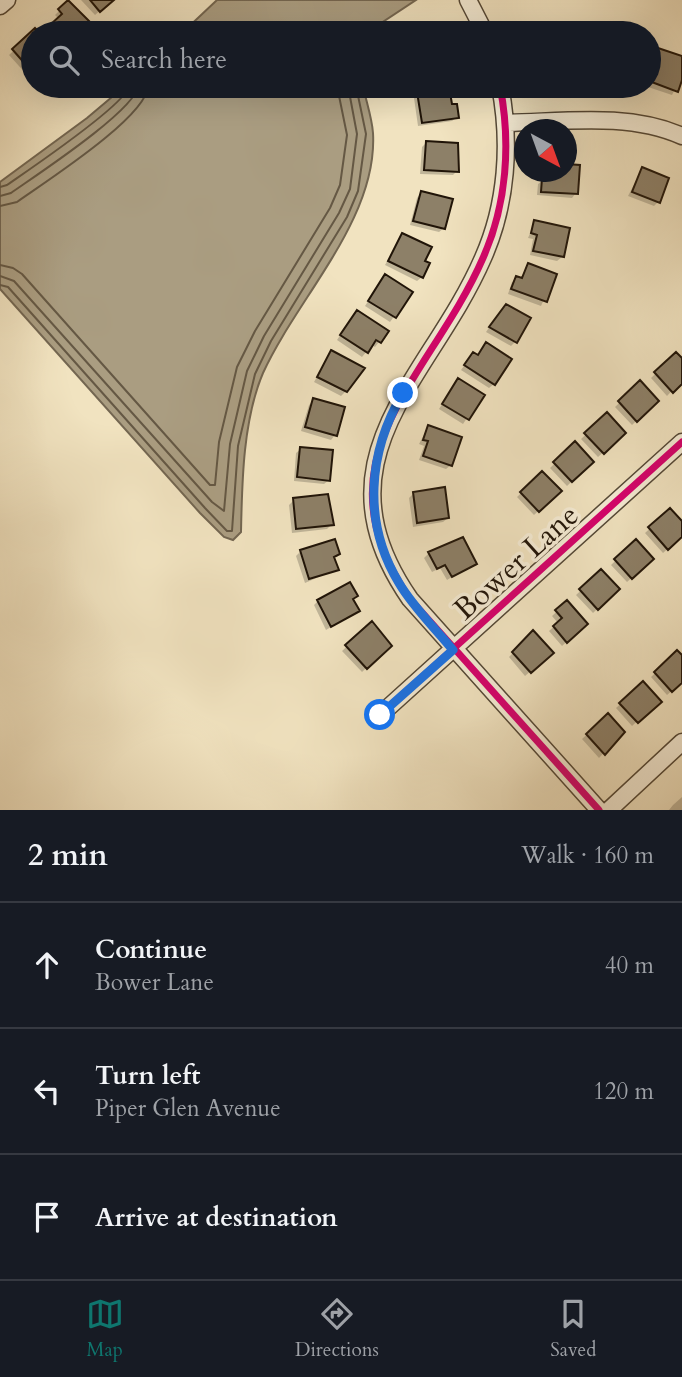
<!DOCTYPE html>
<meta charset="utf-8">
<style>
:root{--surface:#171b24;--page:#242831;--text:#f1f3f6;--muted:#9ea1a6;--line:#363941;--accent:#0f766e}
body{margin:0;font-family:Cardo,serif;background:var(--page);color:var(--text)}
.compass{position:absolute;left:514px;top:119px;width:63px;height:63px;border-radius:50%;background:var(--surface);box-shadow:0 7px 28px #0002;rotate:139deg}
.stop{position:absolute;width:21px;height:21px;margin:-16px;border:5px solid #1a73e8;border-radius:50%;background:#fff}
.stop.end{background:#1a73e8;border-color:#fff;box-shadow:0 2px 7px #0008}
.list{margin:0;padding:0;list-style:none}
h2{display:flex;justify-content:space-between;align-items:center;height:91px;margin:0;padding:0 28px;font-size:30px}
h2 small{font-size:23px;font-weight:400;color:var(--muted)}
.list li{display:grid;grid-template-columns:46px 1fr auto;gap:21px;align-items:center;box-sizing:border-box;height:126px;padding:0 28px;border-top:2px solid var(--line)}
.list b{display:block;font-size:26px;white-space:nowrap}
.list p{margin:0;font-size:23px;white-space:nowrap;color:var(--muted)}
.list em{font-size:23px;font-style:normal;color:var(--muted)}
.icon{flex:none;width:38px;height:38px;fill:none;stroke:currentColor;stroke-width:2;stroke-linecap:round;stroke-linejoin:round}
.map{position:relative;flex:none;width:682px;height:810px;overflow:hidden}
.search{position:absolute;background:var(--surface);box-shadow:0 7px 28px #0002;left:21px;right:21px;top:21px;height:77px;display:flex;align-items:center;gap:18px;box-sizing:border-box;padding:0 24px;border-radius:38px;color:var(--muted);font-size:26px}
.sheet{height:469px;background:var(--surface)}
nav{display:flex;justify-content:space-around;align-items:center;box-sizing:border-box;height:98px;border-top:2px solid var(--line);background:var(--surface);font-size:19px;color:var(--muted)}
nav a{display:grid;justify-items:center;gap:4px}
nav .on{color:var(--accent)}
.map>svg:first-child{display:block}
.water{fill:#aa9d81;stroke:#736651;stroke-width:2}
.shadow{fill:#0003}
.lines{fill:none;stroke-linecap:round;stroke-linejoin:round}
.shore{stroke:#655844;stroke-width:2}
.building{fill:#8d8068;stroke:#201408;stroke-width:2}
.street-casing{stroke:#544836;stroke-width:19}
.street{stroke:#f6edd6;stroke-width:16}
.cycleway-casing{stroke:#f6edd6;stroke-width:11}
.cycleway{stroke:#d6006c;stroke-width:7}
.route{stroke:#1a73e8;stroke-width:9}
.labels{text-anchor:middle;stroke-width:7;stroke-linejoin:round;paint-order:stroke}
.street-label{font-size:30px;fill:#201408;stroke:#f6edd6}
</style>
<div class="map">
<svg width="682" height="810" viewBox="0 0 682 810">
<rect width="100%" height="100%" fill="#f1e3c0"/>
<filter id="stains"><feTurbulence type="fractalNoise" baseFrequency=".00286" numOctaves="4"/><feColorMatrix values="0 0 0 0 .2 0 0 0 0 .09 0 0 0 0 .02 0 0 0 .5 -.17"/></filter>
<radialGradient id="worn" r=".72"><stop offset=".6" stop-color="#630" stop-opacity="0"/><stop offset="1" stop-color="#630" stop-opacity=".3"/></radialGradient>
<path class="water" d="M217,0H416L366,33H182Z
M125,86H363C366,101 372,118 373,133C378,219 297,298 263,373C243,420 242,482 241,532L233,540L224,537L200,513L0,289V182L87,118Z"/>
<path class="shadow" d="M81,0H112L95,15Z
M69,1L91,26L84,33H51L48,29L59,19L55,15Z
M35,30L38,33H33V72L28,76L9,55Z
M656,49L682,58V75L672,95L645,86H649V60Z
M418,93L450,106L457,117L452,121L418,126L414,98Z
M426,143L457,171L453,175L420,174L422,147Z
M642,169L658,202L654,206L628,196Z
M546,172H566L576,193L572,198L537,195L538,184L545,179Z
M421,193L444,228L439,232L410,225L417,198Z
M535,222L562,257L557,261L530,255L533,239L528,238Z
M402,235L423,262L422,277L417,281L385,265Z
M528,265L555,275L541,306L508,294L512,282L520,279Z
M381,281L411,293L390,322L365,306Z
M501,310L515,342L511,346L486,332Z
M352,317L386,331L379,342L375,347L372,345L362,357L337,340Z
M482,349L494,384L489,388L461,370L469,359L477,356Z
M331,352L346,391L341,396L314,382Z
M676,354L682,361V380L667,396L651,378Z
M640,383L657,401L632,425L615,407Z
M454,385L482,396L463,424L439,409Z
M314,400L335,435L331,440L301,431L309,405Z
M607,415L624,433L598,457L581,439Z
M428,427L451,465L446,469L419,460L424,446L419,444Z
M575,444L592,462L567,486L550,468Z
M301,449L329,480L324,484L294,481L296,453Z
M542,473L559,491L534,515L517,497Z
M413,494L448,518L443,522L413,527L409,498Z
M294,500L332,524L327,529L292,533L289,505Z
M670,510L682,524V536L663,553L645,533Z
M636,541L652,559L627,582L611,565Z
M300,552L338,554L333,559L337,569L305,583L296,556Z
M429,553L475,563L447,580L440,568L432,572L424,558Z
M601,572L618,589L593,613L576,595Z
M352,600L358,611L326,630L314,605L318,601Z
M567,602L586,624L562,646L549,631L558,623L552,616Z
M372,623L389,646L362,672L342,651Z
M533,632L547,657L525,676L509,657Z
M677,653L682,658V682L667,695L651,677Z
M643,684L659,701L632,726L616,708Z
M608,715L623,732L599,758L582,739Z
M682,797V810H669L673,805Z"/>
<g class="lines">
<path class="shore" d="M0,187L7,185C27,171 127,104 129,86
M0,196L11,193C35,176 136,110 138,86
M0,206L17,202C45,182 147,117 148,86
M0,265L13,268L22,274L210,485H215L219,442L237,367L255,331L330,208L340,185L347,135L337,86
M0,276L14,281L212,502L224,511L230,444L247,371L264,336L339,213L350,189L357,134L348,86
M0,285L8,287L205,508L227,531H232L238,446L255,374L271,341L347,217L358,191L366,134L356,86"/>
</g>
<path class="building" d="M68,0L94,26L86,33H60L51,24L62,14L58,9Z
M90,0H114L100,12Z
M35,28L40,33H33V73L12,49Z
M655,47L682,56V80L678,92L649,81V64Z
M449,87L452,104H457L459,118L422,123L417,92Z
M426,141L458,143L459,172L424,170Z
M566,164L580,165L578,194L541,192L542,178H549V172H566Z
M642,167L669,178L660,203L632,192Z
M421,191L453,199L445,229L413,221Z
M534,220L570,228L564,257L533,251L537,235L531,233Z
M402,233L432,247L425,261L430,263L423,278L388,261Z
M528,263L557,274L547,302L511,289L516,276L522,278Z
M385,274L413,292L396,318L368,301Z
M506,304L531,318L517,343L489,327Z
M357,310L389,331L381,343L376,340L368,353L340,335Z
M486,342L512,359L495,385L464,365L473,352L478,355Z
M331,350L365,368L347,392L317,377Z
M676,352L682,358V384L673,393L654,372Z
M458,378L485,395L469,420L442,404Z
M640,380L659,401L637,422L618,401Z
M313,398L345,407L337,436L305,427Z
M607,412L626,433L604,454L584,433Z
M428,425L462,437L452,466L423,456L428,441L423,440Z
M575,441L594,462L572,482L553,462Z
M300,447L333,450L330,481L297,477Z
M542,471L562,491L539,512L520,492Z
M445,487L449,518L417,523L413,492Z
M328,494L334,525L296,529L293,498Z
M670,508L682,521V537L668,550L648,527Z
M463,537L477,564L452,577L445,565L437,569L428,552Z
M335,539L340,554L334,557L339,570L309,579L300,550Z
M636,539L654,559L632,579L614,559Z
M601,569L620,589L598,610L579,589Z
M350,582L358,596L353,599L360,611L331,627L317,600Z
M567,600L588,624L567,643L553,626L562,618L555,610Z
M372,621L392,646L367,669L345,645Z
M533,630L554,653L531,673L512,652Z
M677,650L682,655V683L672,692L654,672Z
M643,681L662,702L638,723L619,703Z
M608,713L625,732L605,755L586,734Z"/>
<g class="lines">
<g class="street-casing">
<path id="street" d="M468,0L485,33
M0,6L7,0
M500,86C511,143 507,204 483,258C430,380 312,457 410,599L599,810
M505,123C563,122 628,112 682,136
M380,715L682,442
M609,810L682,742"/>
</g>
<use href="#street" class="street"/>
<g class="cycleway-casing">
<path id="cycleway" d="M500,86C511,143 507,204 483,258C430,380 312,457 410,599L599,810
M380,715L682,442"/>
</g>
<use href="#cycleway" class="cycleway"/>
</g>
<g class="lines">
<path class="route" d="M380,715L453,650C435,628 413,607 399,583C362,522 368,452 403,393"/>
</g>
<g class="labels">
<g class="street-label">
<text transform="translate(516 562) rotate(-42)" y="10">Bower Lane</text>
</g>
</g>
<rect width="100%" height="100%" filter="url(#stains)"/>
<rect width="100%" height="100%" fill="url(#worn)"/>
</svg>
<svg class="compass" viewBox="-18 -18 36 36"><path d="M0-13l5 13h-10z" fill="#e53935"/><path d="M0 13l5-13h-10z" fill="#9ea1a6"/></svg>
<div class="stop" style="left:380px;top:715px"></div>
<div class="stop end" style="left:403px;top:393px"></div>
<div class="search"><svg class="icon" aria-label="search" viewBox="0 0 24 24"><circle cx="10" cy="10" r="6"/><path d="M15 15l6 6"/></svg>Search here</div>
</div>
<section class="sheet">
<h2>2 min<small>Walk · 160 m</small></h2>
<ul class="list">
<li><svg class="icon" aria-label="ahead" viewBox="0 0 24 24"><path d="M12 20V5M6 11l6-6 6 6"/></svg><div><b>Continue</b><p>Bower Lane</p></div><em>40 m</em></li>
<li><svg class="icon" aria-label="left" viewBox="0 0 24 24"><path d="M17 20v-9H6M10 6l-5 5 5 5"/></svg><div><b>Turn left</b><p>Piper Glen Avenue</p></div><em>120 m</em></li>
<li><svg class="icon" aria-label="arrive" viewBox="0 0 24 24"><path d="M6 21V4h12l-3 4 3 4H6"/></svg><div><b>Arrive at destination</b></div></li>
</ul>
</section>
<nav>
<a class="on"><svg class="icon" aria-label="map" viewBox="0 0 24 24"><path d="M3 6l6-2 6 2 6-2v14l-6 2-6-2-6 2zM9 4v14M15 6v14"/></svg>Map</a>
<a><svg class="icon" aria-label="directions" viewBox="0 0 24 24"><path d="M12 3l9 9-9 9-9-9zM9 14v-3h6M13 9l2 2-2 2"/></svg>Directions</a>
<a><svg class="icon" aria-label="saved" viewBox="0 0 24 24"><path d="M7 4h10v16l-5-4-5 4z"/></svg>Saved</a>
</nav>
